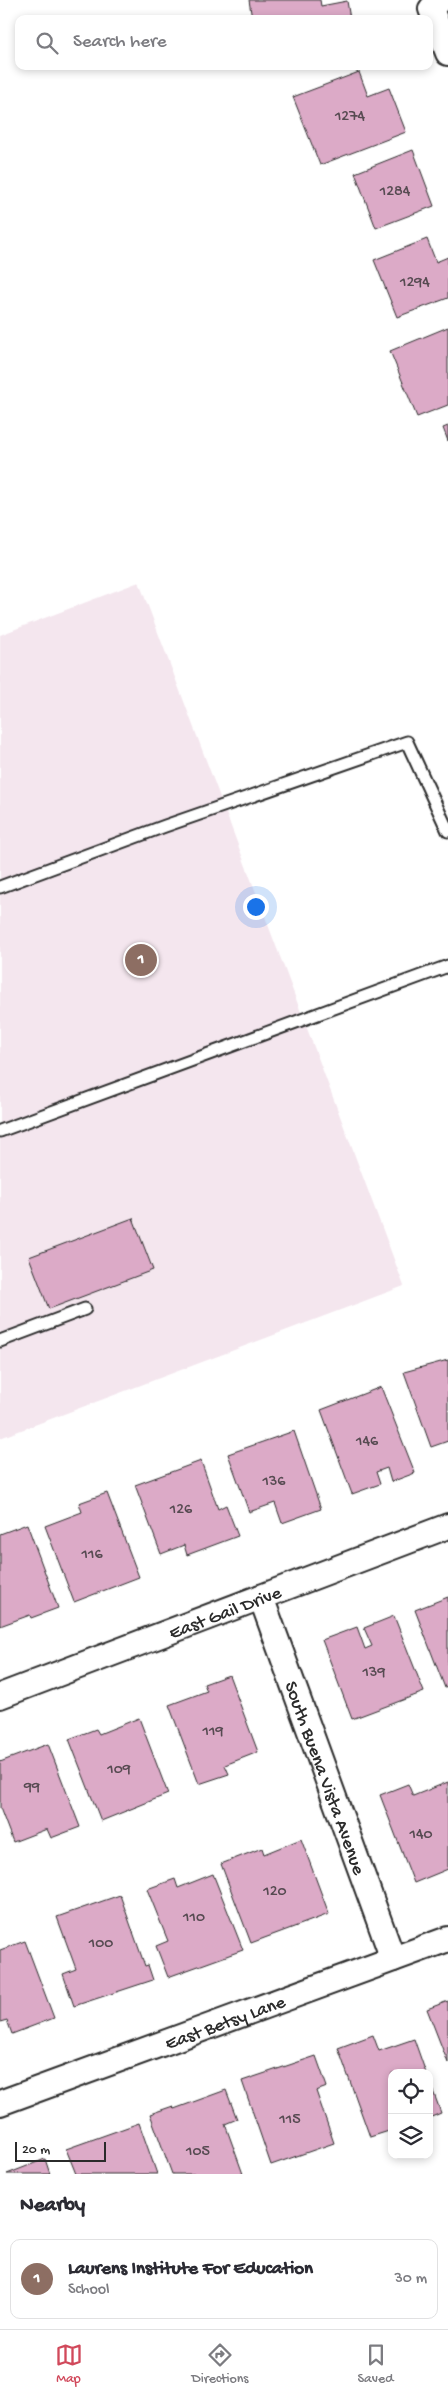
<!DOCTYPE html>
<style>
:root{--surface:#fff;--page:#f2f2f3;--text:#2b2b33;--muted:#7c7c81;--line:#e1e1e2;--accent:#d1495b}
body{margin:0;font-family:"Gochi Hand",sans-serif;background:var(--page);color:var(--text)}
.controls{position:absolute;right:15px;bottom:15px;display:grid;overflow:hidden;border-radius:10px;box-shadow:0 2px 8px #0003}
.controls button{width:45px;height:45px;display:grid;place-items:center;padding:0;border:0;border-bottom:1px solid var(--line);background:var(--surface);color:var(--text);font:25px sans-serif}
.scale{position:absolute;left:15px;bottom:12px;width:91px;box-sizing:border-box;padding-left:5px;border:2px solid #2b2b2b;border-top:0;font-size:14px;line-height:18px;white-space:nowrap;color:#2b2b2b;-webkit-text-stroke:4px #fff;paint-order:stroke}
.you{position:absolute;left:255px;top:906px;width:18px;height:18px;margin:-12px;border:4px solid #fff;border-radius:50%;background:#1a73e8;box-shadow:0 0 0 8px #1a73e833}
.badge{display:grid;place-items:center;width:32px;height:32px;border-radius:50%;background:var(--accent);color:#fff;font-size:16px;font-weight:700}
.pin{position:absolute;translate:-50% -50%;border:2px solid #fff;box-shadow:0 1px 5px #0006}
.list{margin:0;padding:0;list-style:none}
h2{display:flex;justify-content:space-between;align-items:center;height:65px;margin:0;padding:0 20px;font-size:21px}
h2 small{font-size:16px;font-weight:400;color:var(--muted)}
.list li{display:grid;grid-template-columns:32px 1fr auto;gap:15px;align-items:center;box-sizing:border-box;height:80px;margin:0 10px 10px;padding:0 10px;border:1px solid var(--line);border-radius:10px}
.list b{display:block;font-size:19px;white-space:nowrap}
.list p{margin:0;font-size:16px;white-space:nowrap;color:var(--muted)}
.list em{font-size:16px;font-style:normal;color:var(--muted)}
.icon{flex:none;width:28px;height:28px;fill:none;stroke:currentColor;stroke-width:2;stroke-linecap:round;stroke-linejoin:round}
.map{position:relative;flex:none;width:448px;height:2174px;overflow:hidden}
.search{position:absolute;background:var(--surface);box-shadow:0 2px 8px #0003;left:15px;right:15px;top:15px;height:55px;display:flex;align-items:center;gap:12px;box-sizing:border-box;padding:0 18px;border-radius:10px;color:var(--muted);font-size:19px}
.sheet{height:155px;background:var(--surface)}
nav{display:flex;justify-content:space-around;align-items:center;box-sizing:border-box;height:70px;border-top:1px solid var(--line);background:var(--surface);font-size:14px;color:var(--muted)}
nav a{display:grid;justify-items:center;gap:2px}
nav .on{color:var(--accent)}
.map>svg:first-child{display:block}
.built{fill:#f4e6ee}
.building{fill:#dcaac7;stroke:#2b2b2b}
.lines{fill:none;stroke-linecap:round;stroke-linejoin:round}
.service-casing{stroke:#2b2b2b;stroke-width:15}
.minor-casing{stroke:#2b2b2b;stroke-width:28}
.service{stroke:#fff;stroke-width:11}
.minor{stroke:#fff;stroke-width:24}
.labels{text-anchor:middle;stroke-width:4;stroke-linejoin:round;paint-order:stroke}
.number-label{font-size:16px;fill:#574b52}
.street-label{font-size:19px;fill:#2b2b2b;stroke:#fff}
</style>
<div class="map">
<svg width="448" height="2174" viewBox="0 0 448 2174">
<rect width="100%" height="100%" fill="#fff"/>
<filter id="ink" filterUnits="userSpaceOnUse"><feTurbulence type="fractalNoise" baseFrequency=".02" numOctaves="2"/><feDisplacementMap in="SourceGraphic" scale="10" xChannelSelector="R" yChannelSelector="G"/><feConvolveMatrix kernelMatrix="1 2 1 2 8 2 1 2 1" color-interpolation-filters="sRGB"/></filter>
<g filter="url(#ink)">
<path class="built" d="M139,582L404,1286L0,1438V635Z"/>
<path class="building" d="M249,0H320L321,6L347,1L350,19H252Z
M359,72L368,96L389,88L406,132L320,165L293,97Z
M413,150L434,206L376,228L355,173Z
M427,239L436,262L448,257V298L397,317L374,260Z
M448,327V405L417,417L390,351Z
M448,426V441L443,428Z
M133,1218L153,1270L49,1309L29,1257Z
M448,1360V1441L431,1447L404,1372Z
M381,1387L415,1473L391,1482L387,1468L376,1472L380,1484L352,1494L321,1410Z
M294,1431L321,1509L282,1523L275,1503L249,1512L228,1454Z
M201,1461L218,1509L226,1505L238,1536L187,1555L184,1545L161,1554L135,1485Z
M107,1493L139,1577L74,1602L45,1526L82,1512L79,1503Z
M27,1524L58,1608L31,1618L30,1615L0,1626V1534Z
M448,1597V1687L445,1688L415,1610Z
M394,1616L424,1692L352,1719L322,1640L357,1627L365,1649L372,1646L364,1628Z
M229,1675L258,1752L225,1765L229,1774L199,1784L169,1705L207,1691L204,1684Z
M139,1718L168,1794L101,1821L69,1739L96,1729L99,1734Z
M48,1744L80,1827L51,1838L47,1829L13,1842L0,1808V1762Z
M448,1782V1869L414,1883L380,1795L408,1784L413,1796Z
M301,1839L329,1914L251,1943L221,1864L262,1848L264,1854Z
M213,1874L243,1950L168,1977L156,1946L168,1941L147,1889L175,1879L178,1888Z
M120,1895L145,1966L148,1965L153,1980L74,2006L63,1974L76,1969L57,1917Z
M25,1941L54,2018L12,2034L7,2020L0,2022V1950Z
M448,2001V2063L427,2009Z
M373,2035L379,2051L414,2039L426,2073H392V2130L370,2137L338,2048Z
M316,2056L327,2087L316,2091L334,2143L271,2165L242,2081Z
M429,2080L441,2113L429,2118Z
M226,2090L237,2119L225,2124L243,2174H172L150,2114L173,2106L174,2109Z
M139,2123L157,2174H76L66,2149Z
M45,2159L50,2174H7Z"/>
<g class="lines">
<g class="service-casing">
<path id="service" d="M0,887L165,826L407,742L448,831
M0,1131L448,966
M0,1341L85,1309"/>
</g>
<g class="minor-casing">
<g id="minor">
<path d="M439,0L431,9L448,53"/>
<path id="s1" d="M261,1597L393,1959"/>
<path id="s2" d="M0,1696L448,1526"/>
<path id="s3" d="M0,2103L448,1939"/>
</g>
</g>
<use href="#service" class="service"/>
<use href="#minor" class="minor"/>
</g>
</g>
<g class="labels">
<g class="number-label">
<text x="350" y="120">1274</text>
<text x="395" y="195">1284</text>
<text x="415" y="286">1294</text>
<text x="367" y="1445">146</text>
<text x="274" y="1485">136</text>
<text x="181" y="1513">126</text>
<text x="92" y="1558">116</text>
<text x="374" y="1676">139</text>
<text x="213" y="1735">119</text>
<text x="119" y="1773">109</text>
<text x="32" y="1791">99</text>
<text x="421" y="1838">140</text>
<text x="275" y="1895">120</text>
<text x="194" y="1921">110</text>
<text x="101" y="1947">100</text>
<text x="290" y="2123">115</text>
<text x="198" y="2155">105</text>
</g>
<g class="street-label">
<text dy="7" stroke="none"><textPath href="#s2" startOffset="240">East Gail Drive</textPath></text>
<text dy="7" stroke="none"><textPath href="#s1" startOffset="192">South Buena Vista Avenue</textPath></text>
<text dy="7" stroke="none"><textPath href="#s3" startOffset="239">East Betsy Lane</textPath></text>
</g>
</g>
</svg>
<div class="controls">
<button><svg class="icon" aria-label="locate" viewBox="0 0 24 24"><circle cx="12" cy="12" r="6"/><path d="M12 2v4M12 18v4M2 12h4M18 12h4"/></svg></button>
<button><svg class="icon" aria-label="layers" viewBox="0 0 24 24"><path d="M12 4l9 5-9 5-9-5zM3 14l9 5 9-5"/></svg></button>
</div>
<div class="scale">20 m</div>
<div class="you"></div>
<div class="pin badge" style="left:141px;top:960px;background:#8d6e63">1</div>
<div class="search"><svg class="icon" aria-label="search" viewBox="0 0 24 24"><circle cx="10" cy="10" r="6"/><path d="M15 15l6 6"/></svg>Search here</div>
</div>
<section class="sheet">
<h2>Nearby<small></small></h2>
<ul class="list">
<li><span class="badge" style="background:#8d6e63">1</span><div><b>Laurens Institute For Education</b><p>School</p></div><em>30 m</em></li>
</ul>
</section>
<nav>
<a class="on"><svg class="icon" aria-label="map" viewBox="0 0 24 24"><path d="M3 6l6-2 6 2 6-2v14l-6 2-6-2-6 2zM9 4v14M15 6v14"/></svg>Map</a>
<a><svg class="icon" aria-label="directions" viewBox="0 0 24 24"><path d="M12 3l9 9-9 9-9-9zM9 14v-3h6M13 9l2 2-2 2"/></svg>Directions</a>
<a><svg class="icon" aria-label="saved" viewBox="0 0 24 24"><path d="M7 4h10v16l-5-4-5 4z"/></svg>Saved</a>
</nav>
